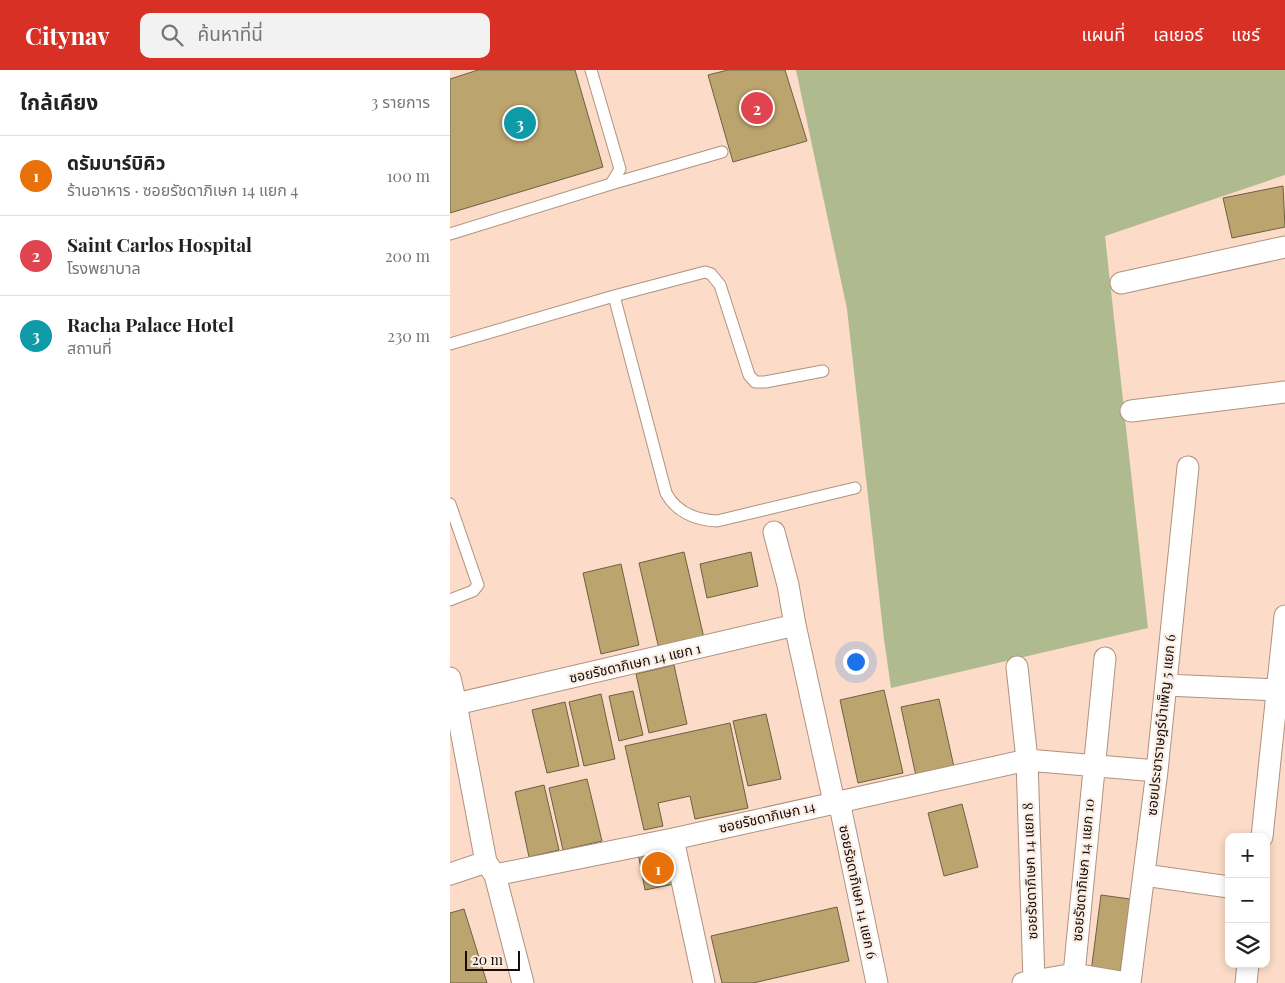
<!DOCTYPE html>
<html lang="th">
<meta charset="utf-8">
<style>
:root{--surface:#fff;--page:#f2f2f2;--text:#222;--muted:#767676;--line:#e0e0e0;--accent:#d93025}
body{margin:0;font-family:"Playfair Display","Noto Sans Thai",serif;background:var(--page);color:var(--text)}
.controls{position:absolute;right:15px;bottom:15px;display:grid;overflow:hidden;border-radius:10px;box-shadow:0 2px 8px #0003}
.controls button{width:45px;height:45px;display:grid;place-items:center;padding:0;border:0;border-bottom:1px solid var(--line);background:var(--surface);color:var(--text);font:25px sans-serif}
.scale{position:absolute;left:15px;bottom:12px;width:55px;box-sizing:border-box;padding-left:5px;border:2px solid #170d06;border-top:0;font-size:14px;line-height:18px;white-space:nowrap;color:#170d06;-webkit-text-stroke:4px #faeee6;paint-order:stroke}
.you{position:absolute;left:405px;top:591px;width:18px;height:18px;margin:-12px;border:4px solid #fff;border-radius:50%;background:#1a73e8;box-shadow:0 0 0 8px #1a73e833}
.badge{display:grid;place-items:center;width:32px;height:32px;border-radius:50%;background:var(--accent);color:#fff;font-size:16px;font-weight:700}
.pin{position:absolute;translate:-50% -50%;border:2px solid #fff;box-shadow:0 1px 5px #0006}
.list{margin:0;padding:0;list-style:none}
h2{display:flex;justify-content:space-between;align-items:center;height:65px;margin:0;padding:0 20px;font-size:21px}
h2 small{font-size:16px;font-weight:400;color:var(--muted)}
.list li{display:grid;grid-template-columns:32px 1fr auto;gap:15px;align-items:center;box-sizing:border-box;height:80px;padding:0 20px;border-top:1px solid var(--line)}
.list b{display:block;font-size:19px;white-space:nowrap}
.list p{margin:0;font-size:16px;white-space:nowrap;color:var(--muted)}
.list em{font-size:16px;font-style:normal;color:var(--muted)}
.icon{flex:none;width:28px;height:28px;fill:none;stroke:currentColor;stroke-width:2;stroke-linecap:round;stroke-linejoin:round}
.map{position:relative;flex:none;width:835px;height:913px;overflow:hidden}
header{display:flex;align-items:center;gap:30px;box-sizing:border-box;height:70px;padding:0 25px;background:var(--accent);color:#fff}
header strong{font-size:24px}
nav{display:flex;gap:28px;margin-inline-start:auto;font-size:18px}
.search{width:350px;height:45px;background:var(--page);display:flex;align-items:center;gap:12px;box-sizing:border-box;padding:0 18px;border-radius:10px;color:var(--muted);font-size:19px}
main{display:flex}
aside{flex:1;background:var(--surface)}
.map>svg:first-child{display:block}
.green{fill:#afba8f}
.building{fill:#bca46e;stroke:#6c6044}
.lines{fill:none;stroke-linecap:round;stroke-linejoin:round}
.lane-casing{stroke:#af927f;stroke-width:13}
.street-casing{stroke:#af927f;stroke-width:23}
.lane{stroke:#fff;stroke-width:11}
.street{stroke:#fff;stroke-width:21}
.labels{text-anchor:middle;stroke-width:4.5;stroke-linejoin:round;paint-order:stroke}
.street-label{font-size:14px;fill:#170d06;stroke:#faeee6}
</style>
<header>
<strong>Citynav</strong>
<div class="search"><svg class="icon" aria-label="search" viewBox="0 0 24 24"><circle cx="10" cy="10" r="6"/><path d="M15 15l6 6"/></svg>ค้นหาที่นี่</div>
<nav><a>แผนที่</a><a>เลเยอร์</a><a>แชร์</a></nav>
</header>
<main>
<aside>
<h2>ใกล้เคียง<small>3 รายการ</small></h2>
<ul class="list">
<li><span class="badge" style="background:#e8710a">1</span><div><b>ดรัมบาร์บิคิว</b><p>ร้านอาหาร · ซอยรัชดาภิเษก 14 แยก 4</p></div><em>100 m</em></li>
<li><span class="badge" style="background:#e0444e">2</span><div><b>Saint Carlos Hospital</b><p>โรงพยาบาล</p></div><em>200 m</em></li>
<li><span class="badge" style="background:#0f9aa8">3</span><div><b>Racha Palace Hotel</b><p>สถานที่</p></div><em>230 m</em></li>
</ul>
</aside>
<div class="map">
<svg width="835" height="913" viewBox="0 0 835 913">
<rect width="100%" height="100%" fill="#fcdcc8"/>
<path class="green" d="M346,0H835V105L655,166L698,558L441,618L434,569L397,239Z"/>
<path class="building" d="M28,0H125L153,97L0,143V9Z
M278,0H335L357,71L283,92L258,5Z
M833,116L835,157L782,168L773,128Z
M234,482L254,568L209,579L189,493Z
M301,482L308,516L257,528L250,494Z
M171,494L189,575L151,584L133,503Z
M224,595L237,654L199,663L186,604Z
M434,620L453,703L408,713L390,630Z
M183,621L193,665L169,671L159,626Z
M151,624L165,689L134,696L119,632Z
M489,629L504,697L466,706L451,637Z
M115,632L129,696L97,703L82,640Z
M316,644L331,709L298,716L283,651Z
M280,653L298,738L245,749L240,726L208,733L213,756L194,760L175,676Z
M137,709L152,771L113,780L99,718Z
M94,715L109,780L79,787L65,722Z
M512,734L528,797L494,806L478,743Z
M221,775L229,813L195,820L188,783Z
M651,825L680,829L670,905L641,902Z
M387,837L399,891L303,913H272L261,866Z
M14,839L37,913H0V843Z"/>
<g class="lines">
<g class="lane-casing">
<path id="lane" d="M161,114L272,82
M0,164L161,114L170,99L141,0
M164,226L255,202L261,204L270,215L299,305L305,312H315L373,301
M0,274L164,226L216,423C226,442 246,450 267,451L405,418
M0,434L28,515L23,521L0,530"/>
</g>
<g class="street-casing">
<path id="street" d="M671,213L835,177
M681,341L835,322
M324,462L338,515L345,555
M567,597L577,690L584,911
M0,608L6,634
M716,615L827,620
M389,731L427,913
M812,767L835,546
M223,769L254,913
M0,804L36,792
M45,805L223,769L577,690L707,701
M694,805L779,817
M624,904L655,588
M73,913L45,805L36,792L6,634L345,555L384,732
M573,913L624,904L677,913
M680,913L707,701L738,397
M796,913L798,894"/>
</g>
<use href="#lane" class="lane"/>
<use href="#street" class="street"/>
</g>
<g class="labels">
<g class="street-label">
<text transform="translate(185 593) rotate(-13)" y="5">ซอยรัชดาภิเษก 14 แยก 1</text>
<text transform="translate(711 655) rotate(-84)" y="5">ซอยประชาราษฎร์บำเพ็ญ 5 แยก 6</text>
<text transform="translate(317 747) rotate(-13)" y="5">ซอยรัชดาภิเษก 14</text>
<text transform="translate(633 800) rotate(-85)" y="5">ซอยรัชดาภิเษก 14 แยก 10</text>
<text transform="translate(580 801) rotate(-92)" y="5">ซอยรัชดาภิเษก 14 แยก 8</text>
<text transform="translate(408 822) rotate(78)" y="5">ซอยรัชดาภิเษก 14 แยก 6</text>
</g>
</g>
</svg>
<div class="controls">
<button>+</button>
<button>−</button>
<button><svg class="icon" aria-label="layers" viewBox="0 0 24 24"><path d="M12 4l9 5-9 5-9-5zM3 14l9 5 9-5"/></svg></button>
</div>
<div class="scale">20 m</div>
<div class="you"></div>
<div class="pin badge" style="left:208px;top:798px;background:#e8710a">1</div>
<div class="pin badge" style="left:307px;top:38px;background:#e0444e">2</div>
<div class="pin badge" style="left:70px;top:53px;background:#0f9aa8">3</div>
</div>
</main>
